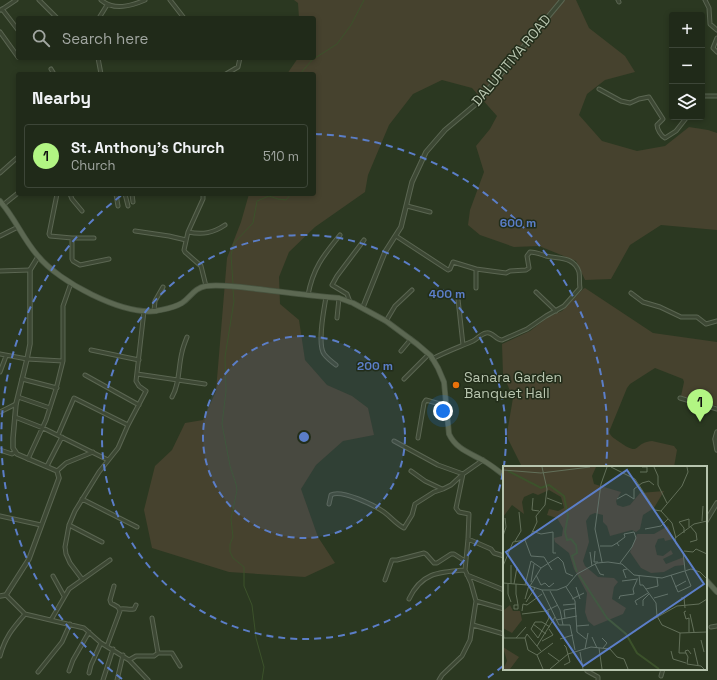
<!DOCTYPE html>
<meta charset="utf-8">
<style>
:root{--surface:#202a19;--page:#283222;--text:#f1f3f6;--muted:#a2a7a2;--line:#3d4638;--accent:#b2f583}
body{margin:0;font-family:"Space Grotesk",sans-serif;background:var(--page);color:var(--text)}
.controls{position:absolute;right:12px;top:12px;display:grid;overflow:hidden;border-radius:4px;box-shadow:0 2px 6px #0003}
.controls button{width:36px;height:36px;display:grid;place-items:center;padding:0;border:0;border-bottom:1px solid var(--line);background:var(--surface);color:var(--text);font:20px sans-serif}
.you{position:absolute;left:443px;top:411px;width:14px;height:14px;margin:-10px;border:3px solid #fff;border-radius:50%;background:#1a73e8;box-shadow:0 0 0 6px #1a73e833}
.badge{display:grid;place-items:center;width:26px;height:26px;border-radius:50%;background:var(--accent);color:#111;font-size:13px;font-weight:700}
.pin{position:absolute;translate:-50% -33px;filter:drop-shadow(0 1px 2px #0008)}
.pin::after{content:'';position:absolute;top:21px;width:14px;height:12px;background:inherit;clip-path:polygon(0 0,100% 0,50% 100%)}
.list{margin:0;padding:0;list-style:none}
h2{display:flex;justify-content:space-between;align-items:center;height:52px;margin:0;padding:0 16px;font-size:17px}
h2 small{font-size:13px;font-weight:400;color:var(--muted)}
.list li{display:grid;grid-template-columns:26px 1fr auto;gap:12px;align-items:center;box-sizing:border-box;height:64px;margin:0 8px 8px;padding:0 8px;border:1px solid var(--line);border-radius:4px}
.list b{display:block;font-size:15px;white-space:nowrap}
.list p{margin:0;font-size:13px;white-space:nowrap;color:var(--muted)}
.list em{font-size:13px;font-style:normal;color:var(--muted)}
.icon{flex:none;width:22px;height:22px;fill:none;stroke:currentColor;stroke-width:2;stroke-linecap:round;stroke-linejoin:round}
.map{position:relative;flex:none;width:717px;height:680px;overflow:hidden}
.search{position:absolute;background:var(--surface);box-shadow:0 2px 6px #0003;left:16px;top:16px;width:300px;height:44px;display:flex;align-items:center;gap:10px;box-sizing:border-box;padding:0 14px;border-radius:4px;color:var(--muted);font-size:15px}
.panel{position:absolute;background:var(--surface);box-shadow:0 2px 6px #0003;left:16px;top:72px;width:300px;height:124px;border-radius:4px}
.map>svg:first-child{display:block}
.green{fill:#46422e}
.lines{fill:none;stroke-linecap:round;stroke-linejoin:round}
.stream{stroke:#3c522b;stroke-width:1}
.minor-casing{stroke:#5b6652;stroke-width:5}
.tertiary-casing{stroke:#5b6652;stroke-width:5.5}
.primary-casing{stroke:#495541;stroke-width:6}
.minor{stroke:#3d4834;stroke-width:3}
.tertiary{stroke:#3d4834;stroke-width:3.5}
.primary{stroke:#5c6852;stroke-width:4.5}
.ring{fill:none;stroke:#5b7ec8;stroke-width:2;stroke-dasharray:7 5}
.food-dot{fill:#e8710a;stroke:#222d1a;stroke-width:1.5}
.labels{text-anchor:middle;stroke-width:3;stroke-linejoin:round;paint-order:stroke}
.street-label{font-size:14px;fill:#b8c5af;stroke:#222d1a}
.poi-label{font-size:14px;fill:#b8c5af;stroke:#222d1a;text-anchor:start}
.inset-river{fill:none;stroke:#3c522b;stroke-width:2}
.inset-road{fill:none;stroke:#63705a;stroke-width:1}
.view{fill:#5b7ec8;fill-opacity:0.15;stroke:#5b7ec8;stroke-width:2}
.inset-edge{fill:none;stroke:#b8c5af;stroke-width:2}
.centre{fill:#5b7ec8;stroke:#222d1a;stroke-width:2}
.ring-label{font-size:12px;text-anchor:middle;font-weight:bold;fill:#5b7ec8;stroke:#222d1a;stroke-width:3;stroke-linejoin:round;paint-order:stroke}
</style>
<div class="map">
<svg width="717" height="680" viewBox="0 0 717 680">
<rect width="100%" height="100%" fill="#2b3821"/>
<path class="green" d="M294,0H576L589,28L625,56L635,72L605,80L587,94L579,115L602,141L637,151L665,146L689,127L708,130L717,133V230L661,225L630,245L611,279L585,280L576,261L539,246L514,247L480,235L468,225L470,210L484,172L476,146L490,129L497,116L472,88L442,80L413,94L389,125L368,175L365,192L315,227L289,252L279,277L280,304L299,320L305,360L327,385L352,396L368,408L374,435L343,441L316,465L301,489L318,537L335,563L305,577L229,572L152,548L144,510L155,466L172,450L185,423L203,420L216,391L227,258L241,222L249,194H314V74H287L298,58H314V18H299L298,3Z
M585,288L653,333L717,342V406L681,396L684,382L683,379L655,368L630,384L627,388L609,432C611,437 614,438 618,441C642,458 632,443 652,441L674,446L677,450L674,467H643L622,465V467H522L508,439L507,433L513,398L503,374L502,344L530,331L548,317L562,311L583,289Z"/>
<g class="lines">
<path class="stream" d="M300,74L312,60L337,44L351,25L364,0
M233,284L231,255L234,243L253,223L257,201L269,196L278,199L286,200L291,194
M233,289L234,301L225,357L226,391L222,424L230,466L236,484L237,490L231,519L233,537L230,544V552L233,558L244,567V586L252,605L256,638L264,667L262,680"/>
<g class="minor-casing">
<path id="minor" d="M39,0L57,18
M101,0C114,11 131,6 145,0
M170,0L184,18
M618,0L619,2
M705,0L709,8L710,24L717,30
M2,9L18,30
M1,10L16,0
M99,18L107,5
M0,32L18,57
M717,38L713,48L717,52
M98,58L101,74
M51,69L54,74
M226,74L238,67L240,58
M599,89L621,101L630,103L639,99L649,97L663,119L657,125C657,129 661,136 665,138L676,131L687,117
M702,96H717
M0,173L18,157
M57,194L49,234L50,236L72,238V259L73,261L80,265L109,259
M70,194L72,199L82,211
M116,194L118,206
M125,194L128,206
M132,194L133,202
M203,194V199L188,232L184,250L185,252L201,266L206,286
M3,205L18,193
M407,206L430,212
M135,231L169,236L186,240
M188,232C203,235 213,233 225,225
M0,236L18,227
M396,236L448,270L450,269L453,262L476,269
M72,238H94
M0,271L30,270
M536,292L556,311
M631,293L643,302L660,307L681,317H697L706,324L717,321
M308,295C313,268 323,256 340,235
M326,297C324,309 317,344 324,354C327,358 332,362 336,365
M458,299L463,345
M350,302L347,294L332,285L337,276L364,240
M154,311L155,301L163,287
M337,318L339,298
M386,321L395,306L412,290
M91,350L139,360
M401,351L411,339
M0,354L27,359L63,361
M432,359C445,352 459,347 473,341C477,339 481,334 486,333C492,331 496,340 502,340L527,329L546,316L564,306L580,288C579,283 580,277 579,272C574,256 558,259 546,256C540,254 536,252 530,252L527,256L529,268L526,270L510,271L506,273L476,269V288
M0,372L6,356
M137,374L205,384
M85,375L139,405
M22,379L57,388
M404,379L428,355
M18,397L50,408
M172,397C180,383 178,368 182,352C183,347 185,342 187,337
M680,398L717,409
M0,412L16,404
M15,417L43,428L108,460
M58,435L74,398L128,425
M418,438L424,403L426,400L447,406
M0,450L12,454L15,452
M28,459L46,420L56,389L63,361V306L71,283
M47,466L62,437
M57,471L66,463L93,452
M411,471L425,481L442,489
M82,499L137,527
M329,504L331,495C341,489 374,505 384,512C391,517 396,524 404,528L412,515L415,504L434,492L443,489L451,485L463,474L438,465L394,441
M0,516L41,525
M69,525L102,542
M468,539L491,549L494,553L504,556
M467,575L504,590
M53,576L64,596
M82,579L70,563L66,554L65,547L69,525L75,511L99,472L118,448L128,425L146,391L139,386L136,381L144,311
M385,580L392,560H397L424,553L426,554L434,563H437L451,554H454L465,561
M6,595L25,614L84,628L101,643L129,660L148,680
M409,599C421,573 438,572 465,570
M476,601L504,609
M120,609C125,608 129,610 134,609L136,605
M51,620L69,589L110,560
M473,625L504,634
M711,627L717,626
M107,646L120,611L118,607L111,603L110,600L114,586
M158,653H172L180,666
M0,656C5,637 13,628 25,614
M129,660L136,656H154L158,653L152,618
M69,671L73,660L89,632
M587,671L598,677V680
M38,672L62,642L70,624
M89,673L91,665L101,643
M661,676L663,669
M103,680L113,649
M117,680L123,655
M439,680L442,675L462,656L470,640L476,601L471,583L465,570L468,539L469,514L459,512L456,508L463,474L483,460"/>
</g>
<g class="tertiary-casing">
<path id="tertiary" d="M363,307L385,252L401,227L412,182L426,152L445,130L476,104L562,0
M717,432L715,439L717,450
M706,521L717,503
M0,596L6,595L29,559L59,478L57,471L17,454L13,448V438L16,404L27,359L30,344V270L38,257"/>
</g>
<g class="primary-casing">
<path id="primary" d="M0,201C15,218 23,239 38,256C59,282 122,315 156,311C165,309 174,308 182,303C191,297 194,288 206,286C226,284 246,288 266,290C291,293 315,296 339,298L353,303L386,321L417,344L431,356L438,368L444,382L449,434C456,449 470,453 484,461C491,465 497,470 504,475
M706,580L717,592"/>
</g>
<use href="#minor" class="minor"/>
<use href="#tertiary" class="tertiary"/>
<use href="#primary" class="primary"/>
</g>
<circle cx="304" cy="437" r="101" fill="#5b7ec8" fill-opacity=".12"/>
<g class="ring">
<circle cx="304" cy="437" r="101"/>
<circle cx="304" cy="437" r="202"/>
<path d="M503 666A303 303 0 0 1 486 679M122 679A303 303 0 0 1 122 195M315 134A303 303 0 0 1 606 466"/>
</g>
<circle class="food-dot" cx="456" cy="385" r="4"/>
<g class="labels">
<g class="street-label">
<text transform="translate(511 60) rotate(-50)" y="5">DALUPITIYA ROAD</text>
</g>
<g class="poi-label">
<text x="464" y="382">Sanara Garden<tspan x="464" dy="16">Banquet Hall</tspan></text>
</g>
</g>
<g transform="translate(503 466)">
<rect width="204" height="204" fill="#2b3821"/>
<path d="M0,1H93L89,10L91,18L118,26L113,35L114,39L120,41L127,39L137,27L161,25L151,42L140,49L137,63L133,66L129,64L107,70L104,60L100,56V49L92,47L87,49L83,55L86,76L80,95L82,100L95,111L111,112L115,116L111,121L109,133L123,142L120,148L91,160L85,155L82,146L84,127L71,103L66,87L52,76L51,72L59,70L60,62L54,52L44,49L46,43L55,45L61,42L58,31L46,24L35,29L30,27L21,31L19,36L21,48L9,39L0,51ZM165,60L170,73L162,75L161,72L155,73L152,80L154,89L160,90L168,84L170,88L160,93L163,98L181,91V99L172,100L161,106L148,107L138,102L127,86L134,68H151ZM7,139L10,145H17L19,154L9,167L0,162V145ZM0,181L16,191L7,203H0L4,195Z" fill="#46422e"/>
<path class="inset-river" d="M5,5L38,22L46,19L61,30L65,50L62,66L64,74L68,73L73,79L74,87L69,90L74,106M76,109L104,152L123,168L134,187L156,203"/>
<path class="inset-road" d="M108,1L132,13L152,44L158,45M151,1L155,10V19L164,37M0,4L38,7L87,1M137,6H144V1H139M30,32L29,44L36,45M44,32L59,38M114,33L123,28L131,33V23L139,17L146,15L151,19M199,55L200,40M142,63L158,60L165,53M29,65L38,68L50,66V87H53M181,67V62L176,56L186,53V61M0,70L3,61L2,52M173,72L169,57L158,45L179,20L185,6L184,1M22,74L28,90L41,91L49,104M12,75L18,65L16,46M187,76L194,74L193,67L187,60M97,80H109L114,77M116,80L114,77L122,71L121,68L131,66L133,72L129,81L117,97M92,85L91,96H95M181,85L190,86L193,83L204,88M87,86L89,100M99,96L92,63L98,18L104,1M92,98L97,108L101,109M0,100L10,76L22,74L28,69L34,56L33,50L42,39L44,23L39,1M182,104L180,86L173,78L172,72L191,58L204,55M33,109L38,119L42,117L46,121L51,117M136,109L137,119H140L153,137L154,150L159,159L177,167L204,166M168,109L175,126L188,120L182,105M123,112L120,104L124,103M119,115L135,113M28,116L31,98M0,117L24,119L39,124H54L64,120L74,108L94,97L105,96L119,98L131,109L159,112L188,103L197,106L204,113M5,118V128L8,136M8,118V99M11,118L14,101M13,118V128L14,133L15,139V143H11V139H15M22,119L28,95L38,102M27,120L38,102L55,91L60,96L63,107L70,110M63,121L72,135L74,166L83,173M73,121L77,133M172,121L183,115M143,123L155,120L154,112M39,124L56,159H67L72,184M47,125L57,144L60,159M151,132L165,128M178,132H181L182,142M22,133L26,119M69,133L81,127M116,133L117,130L131,128L130,123L134,114M23,136L32,122M60,139L72,138M134,139L132,135L145,127M140,140V134L146,128M19,145L20,138L24,139L39,128M183,145L181,146L183,153L186,152V166M19,148L43,145L55,139M187,148L191,166M62,152L61,144L73,142M53,154L74,150M149,154L174,140L196,138L204,133M30,158L43,168M74,160L86,159M0,163L1,172H22L25,184L34,189L40,203M177,167L176,187H183M89,171L94,182M13,172L23,161M22,172L24,168L38,185M35,172L28,163L32,156H39L47,161M35,172L46,152L45,145M99,172L104,177L100,182M57,173L70,169M198,174L201,186M39,175L50,169L46,163M34,180L52,151M96,182L99,203M191,182L195,199M82,183L85,167M168,185L170,193L183,197M77,186L80,203M45,187L56,195M188,188L185,184L182,185L185,191L184,198L198,200L201,203M34,189L50,177M61,199L67,196L63,181L61,179M47,203L65,188L88,181L107,183L114,191L121,193L125,203"/>
<path class="view" d="M124,4L201,118L80,200L3,86Z"/>
<rect width="204" height="204" class="inset-edge"/>
</g>
<circle cx="304" cy="437" r="6" class="centre"/>
<g class="ring-label">
<text x="518" y="227">600 m</text>
<text x="447" y="298">400 m</text>
<text x="375" y="370">200 m</text>
</g>
</svg>
<div class="controls">
<button>+</button>
<button>−</button>
<button><svg class="icon" aria-label="layers" viewBox="0 0 24 24"><path d="M12 4l9 5-9 5-9-5zM3 14l9 5 9-5"/></svg></button>
</div>
<div class="you"></div>
<div class="pin badge" style="left:700px;top:422px">1</div>
<div class="search"><svg class="icon" aria-label="search" viewBox="0 0 24 24"><circle cx="10" cy="10" r="6"/><path d="M15 15l6 6"/></svg>Search here</div>
<section class="panel">
<h2>Nearby<small></small></h2>
<ul class="list">
<li><span class="badge">1</span><div><b>St. Anthony's Church</b><p>Church</p></div><em>510 m</em></li>
</ul>
</section>
</div>
